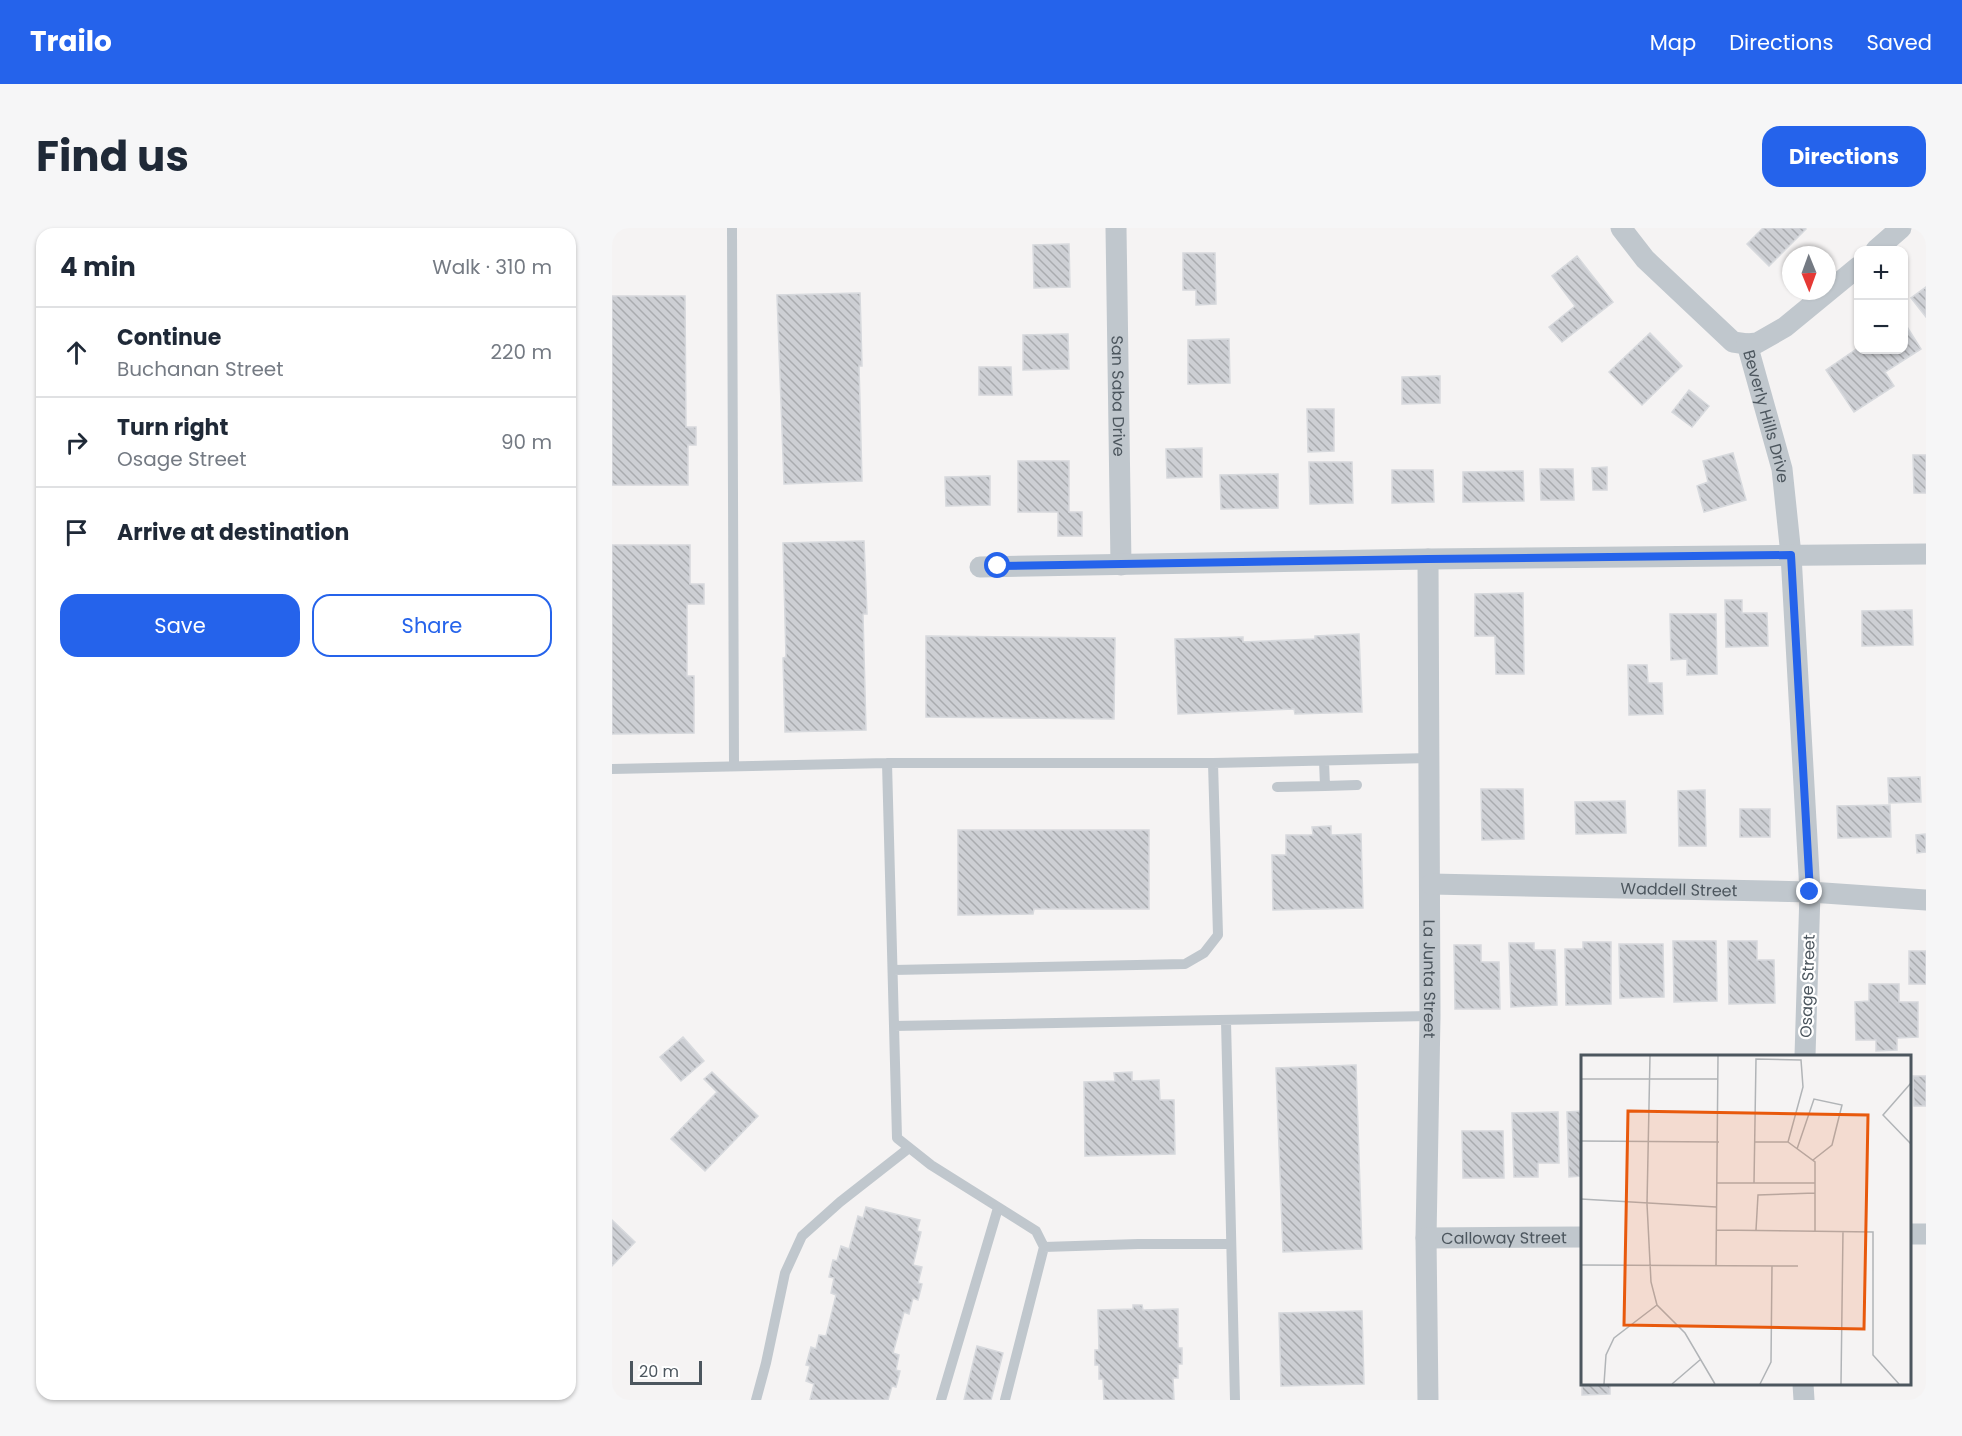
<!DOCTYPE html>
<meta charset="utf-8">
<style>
:root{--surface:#fff;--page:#f6f6f7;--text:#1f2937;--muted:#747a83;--line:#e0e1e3;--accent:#2563eb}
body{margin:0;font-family:Poppins,sans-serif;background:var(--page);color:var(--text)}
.controls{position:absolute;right:18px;top:18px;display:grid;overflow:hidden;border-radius:12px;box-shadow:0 2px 4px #0004}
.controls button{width:54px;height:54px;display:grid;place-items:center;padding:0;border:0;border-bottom:2px solid var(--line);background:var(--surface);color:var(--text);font:30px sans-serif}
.compass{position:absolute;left:1170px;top:18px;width:54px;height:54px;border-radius:50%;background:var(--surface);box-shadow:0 2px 4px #0004;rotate:179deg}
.scale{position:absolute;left:18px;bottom:15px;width:72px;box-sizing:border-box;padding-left:6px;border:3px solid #4c565e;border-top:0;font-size:16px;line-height:21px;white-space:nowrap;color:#4c565e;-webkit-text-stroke:4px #fff;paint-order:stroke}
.stop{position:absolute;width:18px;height:18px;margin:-14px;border:4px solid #2563eb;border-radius:50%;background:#fff}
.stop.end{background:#2563eb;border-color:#fff;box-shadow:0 2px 6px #0008}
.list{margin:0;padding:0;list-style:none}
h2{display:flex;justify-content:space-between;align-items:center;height:78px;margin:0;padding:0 24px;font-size:26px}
h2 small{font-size:20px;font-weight:400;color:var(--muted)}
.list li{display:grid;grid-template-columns:39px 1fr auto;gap:18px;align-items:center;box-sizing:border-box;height:90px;padding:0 24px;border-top:2px solid var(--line)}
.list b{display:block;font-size:22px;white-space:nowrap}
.list p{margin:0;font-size:20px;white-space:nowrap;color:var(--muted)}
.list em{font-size:20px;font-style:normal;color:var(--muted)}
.actions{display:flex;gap:12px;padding:18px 24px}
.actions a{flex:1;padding:14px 0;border:2px solid var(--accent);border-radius:18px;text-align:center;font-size:21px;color:var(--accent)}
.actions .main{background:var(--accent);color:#fff}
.icon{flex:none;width:33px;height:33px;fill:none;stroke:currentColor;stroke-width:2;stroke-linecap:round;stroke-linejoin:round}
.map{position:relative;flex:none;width:1314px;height:1172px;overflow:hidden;border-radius:18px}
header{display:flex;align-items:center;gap:36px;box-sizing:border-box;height:84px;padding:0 30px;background:var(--accent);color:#fff}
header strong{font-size:28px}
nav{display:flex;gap:33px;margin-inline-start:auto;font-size:21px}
.intro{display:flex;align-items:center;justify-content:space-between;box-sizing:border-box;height:144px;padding:0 36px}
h1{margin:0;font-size:42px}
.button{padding:15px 27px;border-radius:18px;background:var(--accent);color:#fff;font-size:21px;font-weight:700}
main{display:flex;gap:36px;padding:0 36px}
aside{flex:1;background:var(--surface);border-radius:18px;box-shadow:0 2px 4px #0004}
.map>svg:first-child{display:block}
.building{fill:url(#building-back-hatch);stroke:#d7d9dd;stroke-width:1.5}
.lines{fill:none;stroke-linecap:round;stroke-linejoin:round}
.service{stroke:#c0c7cd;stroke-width:10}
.minor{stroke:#c0c7cd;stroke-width:21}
.route{stroke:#2563eb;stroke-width:8}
.labels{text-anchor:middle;stroke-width:4.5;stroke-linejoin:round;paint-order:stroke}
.street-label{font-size:16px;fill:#4c565e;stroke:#fff}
.inset-road{fill:none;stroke:#b1b4b7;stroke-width:1.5}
.view{fill:#e8590c;fill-opacity:0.15;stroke:#e8590c;stroke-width:3}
.inset-edge{fill:none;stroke:#4c565e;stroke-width:3}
</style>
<header>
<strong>Trailo</strong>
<nav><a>Map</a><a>Directions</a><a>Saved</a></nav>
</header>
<div class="intro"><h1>Find us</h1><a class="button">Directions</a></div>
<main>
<aside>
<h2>4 min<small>Walk · 310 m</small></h2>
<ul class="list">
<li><svg class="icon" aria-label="ahead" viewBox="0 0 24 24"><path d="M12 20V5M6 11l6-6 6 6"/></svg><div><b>Continue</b><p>Buchanan Street</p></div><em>220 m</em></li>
<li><svg class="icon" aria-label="right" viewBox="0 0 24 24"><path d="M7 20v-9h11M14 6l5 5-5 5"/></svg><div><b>Turn right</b><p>Osage Street</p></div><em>90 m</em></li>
<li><svg class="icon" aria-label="arrive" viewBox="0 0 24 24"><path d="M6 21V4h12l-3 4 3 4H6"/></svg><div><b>Arrive at destination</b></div></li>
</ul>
<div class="actions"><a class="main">Save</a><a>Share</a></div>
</aside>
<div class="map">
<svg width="1314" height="1172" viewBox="0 0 1314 1172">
<defs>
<pattern id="building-back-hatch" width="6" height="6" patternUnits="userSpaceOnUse" patternTransform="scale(1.5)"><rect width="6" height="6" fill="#cdcfd4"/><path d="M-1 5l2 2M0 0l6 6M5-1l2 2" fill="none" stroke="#a9abaf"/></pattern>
</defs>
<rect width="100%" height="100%" fill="#f5f3f3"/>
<path class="building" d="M1151,0H1193L1194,1L1157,38L1135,16Z
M457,16L458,59L422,60L421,17Z
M571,25H603L604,76L584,77V62H571Z
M965,28L1001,74L950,114L937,99L963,78L940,48Z
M1314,59V89L1299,70Z
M248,65L250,138H247L250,253L172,256L165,67Z
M0,68H73L74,199H84V217H76V257H0Z
M1292,94L1309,121L1273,144L1282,158L1242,184L1214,142L1246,120L1292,122Z
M1038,105L1070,138L1030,177L997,144Z
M456,106L457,141L411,142V107Z
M617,111L618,155L576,156V112Z
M367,139H399L400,167H367Z
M828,148V175L790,176V149Z
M1077,162L1097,178L1080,199L1060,184Z
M695,181H722V223L696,224Z
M590,220V249L555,250L554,221Z
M1121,225L1134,272L1092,284L1085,258L1096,254L1091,233Z
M1301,227H1314V265H1302Z
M406,233H457V284H470V308H446V284H406Z
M697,234H740L741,275L698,276Z
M995,239V262H981L980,240Z
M928,241H961L962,272H929Z
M780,242H821L822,274L780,275Z
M911,243L912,273L851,274V244Z
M666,246V280L609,281L608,247Z
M378,248V277L334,278L333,249Z
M252,313L255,386H251L254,502L173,504L171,430L174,429L171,315Z
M0,317H78V356H92V376H75V448H82V505L0,506Z
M911,365L912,446H884L883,408H863V366Z
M1113,372H1130V385H1155L1156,418L1114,419Z
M1300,382L1301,417L1250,418V383Z
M1058,386H1104L1105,446L1075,447V431L1059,432Z
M747,406L750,484L683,486L682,481L566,486L563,411L631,409V414L703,411V408Z
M314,408L503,410L502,491L314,489Z
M1016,437H1035L1036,455H1050L1051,486L1017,487Z
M1308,549L1309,574L1277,575L1276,550Z
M869,561H911L912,611L870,612Z
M1093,562L1094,618H1067L1066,563Z
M1013,573L1014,605L964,606L963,574Z
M1278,577L1279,609L1226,610L1225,578Z
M1128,581H1158V609H1128Z
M719,598V607L749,606L751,680L661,682L660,627H674V607H701L700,599Z
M346,602H537V681H422L421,686L346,687Z
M1313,606L1314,624L1305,625L1304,607Z
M1061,713H1104L1105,773L1062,774Z
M1116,713H1145V732H1162L1163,775L1117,776Z
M971,714H999V776L954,777L953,721H971Z
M897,715H922V722H943L945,777L899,779Z
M1007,716H1051L1052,769L1008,770Z
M842,717H869V734H887L888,781H843Z
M1297,723H1314V756H1297Z
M1257,756H1287V774H1306V809L1285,810V822L1264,823V812H1244L1243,774L1257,773Z
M71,809L92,833L69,853L48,829Z
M744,837L750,1021L671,1024L664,840Z
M100,844L146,888L93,943L59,911L105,864L92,851Z
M520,844V853L547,852L548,872H562L563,926L473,928L472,854L503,853L502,845Z
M1301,848H1314V878H1302Z
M970,883V948L957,949L955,884Z
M946,884L947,935H926V949H902L900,885Z
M850,903H891L892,950H851Z
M254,979L308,992L305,1003L309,1004L301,1037L310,1039L306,1055L310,1056L306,1072L301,1070L297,1086L292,1084L281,1125L287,1127L284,1142L288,1143L284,1159L280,1158L276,1172H198L202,1156L194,1153L198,1138L194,1137L199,1119L204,1121L207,1107L214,1108L224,1067L219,1065L222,1050L217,1049L221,1032L225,1033L229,1018L237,1021L246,988L251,990Z
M0,992L23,1014L0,1038Z
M521,1077H530L531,1082L566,1081V1120H570V1136H566V1150H561L562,1172H492L491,1151H487V1137H483V1122H487L486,1082L521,1081Z
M750,1083L752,1156L669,1158L667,1085Z
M365,1118L391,1125L379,1172H352Z
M970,1137V1156H998V1166L970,1167Z"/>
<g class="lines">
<path class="service" d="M120,0L122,538
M275,535L282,798
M0,541L275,535H601L818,530
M713,558L745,557
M665,559L713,558L712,533
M281,742L573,736L592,725L606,707L601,535
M614,793L623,1172
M432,1019L526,1016H619
M144,1172L154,1135L173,1045L190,1008L228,974L297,920
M329,1172L386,980
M393,1172L432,1019L424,1003L319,937L285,910L282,798L818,788"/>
<g class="minor">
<path id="s1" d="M504,0L509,337"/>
<path d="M1009,0L1033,31L1121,114L1135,116L1145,115L1173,99L1246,39"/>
<path d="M1264,22L1289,0"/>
<path id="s2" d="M1135,116L1170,241L1179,327L1198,664L1193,828"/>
<path id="s3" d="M816,331L818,788L814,1010L816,1172"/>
<path d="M368,339L816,331L1314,326"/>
<path id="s4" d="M819,656L1198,664L1314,672"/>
<path d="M1298,1006H1314"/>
<path id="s5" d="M814,1010L970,1009"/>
<path d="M1191,1156L1192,1172"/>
</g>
</g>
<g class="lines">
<path class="route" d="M386,338L816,331L1179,327L1198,664"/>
</g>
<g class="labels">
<g class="street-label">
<text dy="6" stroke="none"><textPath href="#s1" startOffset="168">San Saba Drive</textPath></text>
<text dy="6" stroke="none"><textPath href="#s2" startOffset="75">Beverly Hills Drive</textPath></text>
<text dy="6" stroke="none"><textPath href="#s4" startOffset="248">Waddell Street</textPath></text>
<text dy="6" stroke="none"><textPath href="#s3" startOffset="420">La Junta Street</textPath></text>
<text transform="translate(1195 758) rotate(-88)" y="6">Osage Street</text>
<text dy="6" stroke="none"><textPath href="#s5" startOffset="78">Calloway Street</textPath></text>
</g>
</g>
<g transform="translate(969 827)">
<rect width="330" height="330" fill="#f5f3f3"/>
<path class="inset-road" d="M69,1L66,149L70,227L76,250L104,278L134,329M0,24H137M330,28L302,60L330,89M0,86L138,87M173,87H207M216,94L233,44L261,50L251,90L232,105M136,128H234V107L207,87L222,32L220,5L175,4L173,128M234,128V176M0,144L135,152M135,175L292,177V300L318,329M175,175L177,140L234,138M0,210L217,211M135,211L137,1M23,329L25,300L33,283L76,250M91,329L120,304M179,329L190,307L191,211M260,329L262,176"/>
<path class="view" d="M47,56L287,60L283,274L43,270Z"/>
<rect width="330" height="330" class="inset-edge"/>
</g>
</svg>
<div class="controls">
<button>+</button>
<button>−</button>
</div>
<svg class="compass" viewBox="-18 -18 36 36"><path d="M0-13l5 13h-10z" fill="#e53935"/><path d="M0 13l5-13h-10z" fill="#747a83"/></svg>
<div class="scale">20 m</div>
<div class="stop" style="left:386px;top:338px"></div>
<div class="stop end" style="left:1198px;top:664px"></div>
</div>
</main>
